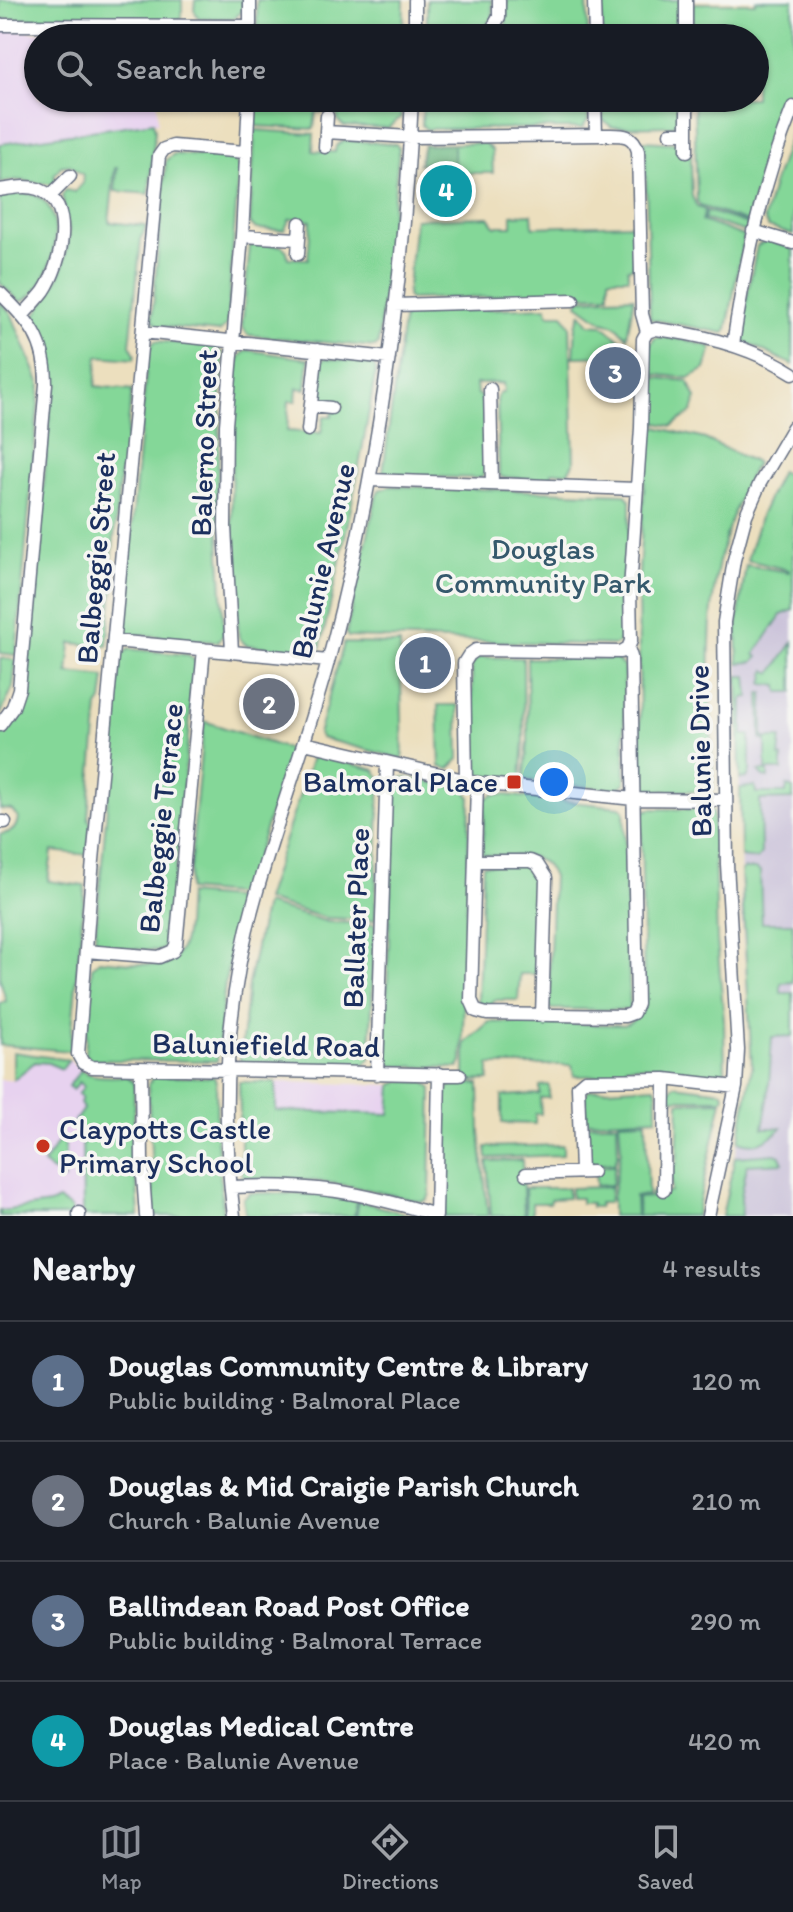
<!DOCTYPE html>
<meta charset="utf-8">
<style>
:root{--surface:#171b24;--page:#242831;--text:#f1f3f6;--muted:#9ea1a6;--line:#363941;--accent:#8c9099}
body{margin:0;font-family:Itim,sans-serif;background:var(--page);color:var(--text)}
.you{position:absolute;left:554px;top:782px;width:28px;height:28px;margin:-20px;border:6px solid #fff;border-radius:50%;background:#1a73e8;box-shadow:0 0 0 12px #1a73e833}
.badge{display:grid;place-items:center;width:52px;height:52px;border-radius:50%;background:var(--accent);color:#fff;font-size:26px;font-weight:700}
.pin{position:absolute;translate:-50% -50%;border:4px solid #fff;box-shadow:0 2px 8px #0006}
.list{margin:0;padding:0;list-style:none}
h2{display:flex;justify-content:space-between;align-items:center;height:104px;margin:0;padding:0 32px;font-size:34px}
h2 small{font-size:26px;font-weight:400;color:var(--muted)}
.list li{display:grid;grid-template-columns:52px 1fr auto;gap:24px;align-items:center;box-sizing:border-box;height:120px;padding:0 32px;border-top:2px solid var(--line)}
.list b{display:block;font-size:30px;white-space:nowrap}
.list p{margin:0;font-size:26px;white-space:nowrap;color:var(--muted)}
.list em{font-size:26px;font-style:normal;color:var(--muted)}
.icon{flex:none;width:44px;height:44px;fill:none;stroke:currentColor;stroke-width:2;stroke-linecap:round;stroke-linejoin:round}
.map{position:relative;flex:none;width:793px;height:1216px;overflow:hidden}
.search{position:absolute;background:var(--surface);box-shadow:0 2px 6px #0004;left:24px;right:24px;top:24px;height:88px;display:flex;align-items:center;gap:20px;box-sizing:border-box;padding:0 28px;border-radius:44px;color:var(--muted);font-size:30px}
.sheet{height:584px;background:var(--surface)}
nav{display:flex;justify-content:space-around;align-items:center;box-sizing:border-box;height:112px;border-top:2px solid var(--line);background:var(--surface);font-size:22px;color:var(--muted)}
nav a{display:grid;justify-items:center;gap:4px}
nav .on{color:var(--accent)}
.map>svg:first-child{display:block}
.built{fill:#e7d2ef}
.industrial{fill:#c8bfd8}
.green{fill:#84d798;stroke:#50837b;stroke-width:2}
.forest{fill:#6bb880;stroke:#43746f;stroke-width:2}
.lines{fill:none;stroke-linecap:round;stroke-linejoin:round}
.minor-casing{stroke:#646d80;stroke-width:15}
.minor{stroke:#fff;stroke-width:12}
.poi-dot{fill:#c8321e;stroke:#f6f6f2;stroke-width:3}
.labels{text-anchor:middle;stroke-width:7;stroke-linejoin:round;paint-order:stroke}
.street-label{font-size:30px;fill:#1b2f5e;stroke:#f6f6f2}
.park-label{font-size:30px;fill:#35596c;stroke:#f6f6f2}
.poi-label{font-size:30px;fill:#1b2f5e;stroke:#f6f6f2;text-anchor:end}
</style>
<div class="map">
<svg width="793" height="1216" viewBox="0 0 793 1216">
<rect width="100%" height="100%" fill="#f6f6f2"/>
<filter id="ink" filterUnits="userSpaceOnUse"><feTurbulence type="fractalNoise" baseFrequency=".0125" numOctaves="2"/><feDisplacementMap in="SourceGraphic" scale="16" xChannelSelector="R" yChannelSelector="G"/><feConvolveMatrix kernelMatrix="1 2 1 2 8 2 1 2 1" color-interpolation-filters="sRGB"/></filter>
<filter id="wash" filterUnits="userSpaceOnUse"><feTurbulence type="fractalNoise" baseFrequency=".006" numOctaves="4" result="noise"/><feDisplacementMap in="SourceGraphic" scale="32" xChannelSelector="R" yChannelSelector="G"/><feGaussianBlur stdDeviation="1.8" result="paint"/><feColorMatrix in="noise" values="0 0 0 0 0 0 0 0 0 0 0 0 0 0 0 0 0 1.4 0 .05"/><feComposite in="paint" operator="in"/></filter>
<g filter="url(#wash)">
<rect width="100%" height="100%" fill="#ecdfbe"/>
<path class="built" d="M0,30L87,35L152,33L153,38H38V98H157L158,122L0,144Z
M13,1052L69,1060L86,1074L85,1213L0,1211V1080H13Z
M276,1082L392,1085L391,1114L275,1111Z"/>
<path class="industrial" d="M793,586V1216H722L746,1107L752,1067L741,904L738,663L747,662Z"/>
<path class="green" d="M0,0H182V19H0Z
M195,0H242L243,10L235,18L199,19L194,10Z
M257,0H404L403,38H257Z
M427,0H492L493,17L486,26L431,27L427,24Z
M507,0H587L588,38H494L506,25Z
M602,0H679V38H602Z
M756,0H793V89L759,179L748,222L700,206L697,201L694,98H755V38H693V3H755Z
M256,98H401V117L388,128L344,126L338,121L337,113L316,112L314,129L255,126Z
M423,98H588V120L582,128L426,129L422,125Z
M603,98H680V119L672,126L612,127L603,120Z
M153,122L155,130L149,194L115,191L117,168H115L109,222L146,226L141,240L130,345L135,354L134,359L98,356L95,386L132,390L123,467L120,473L110,582L113,589L107,646L71,643L68,673L105,677L102,701L98,707L88,816L91,825L88,855L52,851L48,881L85,886L70,1051L0,1045V1003L6,1001L0,979V834C12,833 16,830 18,818L12,810L0,809V734L19,710L25,693L52,392L53,370L50,350L35,316L51,292L62,270L68,244L69,230L62,195L66,190L75,192L83,183V175L70,165L61,166L54,175L56,181L54,185L16,180L0,183V144Z
M793,126V235L768,227L764,219L773,185Z
M255,130L314,134L313,151L335,152L336,146L345,140L396,144L399,149L378,344L375,347L248,335L242,326L250,246L254,244L282,246L287,251L288,258L308,259L311,221L290,219L284,230L256,229L250,223Z
M642,141L676,143L680,154H691L692,196L697,207L705,210L702,221L744,236L727,329L724,333L650,319L645,148Z
M484,143L492,150L493,173H464L454,163V144Z
M174,154L233,158L239,167L227,325L219,332L158,326L152,319L166,160Z
M21,193C29,194 38,194 44,201C68,224 50,290 22,301H19L0,283V197Z
M707,211L748,224L746,232L704,219Z
M532,214L533,227L632,224L634,267L628,268V278H609V295L409,299L407,296L415,219L489,217L495,226H512V215Z
M768,240L793,249V365L745,342L742,336L748,291L757,246Z
M634,297L627,337L615,325L603,322L578,304L580,299Z
M0,302L11,313L40,384L16,655L0,653Z
M547,307L548,314H563L570,325L574,462L568,472H552V480L501,477L499,472L497,399L499,394L504,392L503,383L476,384L477,393L484,400L486,472L480,478L387,476L383,472L404,314L408,312Z
M581,313L589,324L602,325L627,345L619,356L574,357L576,325Z
M659,337L685,340L712,347L705,369L689,378L650,374V345L655,338Z
M155,341L215,346L223,354L217,493L224,634L217,642L131,634L125,631L123,626L148,350Z
M247,350L309,359L306,389L297,388L296,401H289L287,431L321,433L324,417H332L333,404L318,402L322,361L325,358L371,363L376,369C361,463 342,556 320,649L315,652L246,645L239,638C231,545 227,450 239,357Z
M650,377L688,381L696,398L692,412L672,426L648,421Z
M648,425L705,439L756,463C740,494 727,527 719,561C703,635 712,715 713,790L709,791H647L641,785L638,589Z
M781,471L793,478V610L781,615L755,654L758,657L753,662L738,663L737,625L746,565L789,572V570L747,560L761,514Z
M390,486L625,494L630,500V514L624,638L615,645L348,637L346,633L377,494L379,490Z
M793,642V692H779L778,686L763,684L766,670L772,673Z
M344,643L400,644L403,759L321,738L318,734Z
M129,649L189,655L195,661L169,944L160,951L101,946L95,939L121,655Z
M479,657L523,658L524,742L521,779L479,774L473,769L472,664Z
M0,658L16,660L13,687L0,716Z
M527,658L616,659L624,667L625,783L617,790L524,780L528,742Z
M738,676H747L749,697L743,698V735H750V771L747,778L740,779Z
M760,693H763V738H781L779,757H782V770H768V778L763,777L759,771H766V740H761Z
M438,705H458L459,759L449,769L440,767Z
M204,721L291,750L244,895L188,890Z
M317,755L375,770L380,777L375,920L326,918L265,900L312,757Z
M403,777L465,789L470,797L462,1062L459,1068L392,1066L385,1059L394,783Z
M755,786L756,793H786L787,786L793,789V799L760,800L761,854L757,859L741,857L740,788Z
M495,794L620,807L624,810L630,1008L627,1010L551,1009L548,1005L553,877C540,844 509,861 482,854L485,799Z
M650,809H710L713,812L717,940L724,1020L725,1078L718,1080L670,1074L669,1066H626L625,1076H574L572,1065H489V1080L465,1081V1043L489,1022L624,1025C639,1019 642,1013 644,998L641,817L644,811Z
M483,865H530L541,876L540,974H520L518,1000H493L492,1008L481,1005L478,1000Z
M744,869H756L760,872L762,923H793V982L781,983V993H793V1036L772,1037L768,1100L763,1128H782C769,1139 757,1149 739,1141L752,1067L741,871Z
M188,894L243,899L225,982L217,1061L91,1060L85,1053L92,967L99,960L163,966C191,954 185,920 188,894Z
M265,904L328,922L375,924L370,1059L363,1066L244,1063L240,1060L248,985Z
M13,1052L69,1060L62,1069L48,1063L35,1062L13,1080Z
M81,1070C93,1079 113,1076 127,1076L134,1083V1134L139,1216H85L83,1213L82,1138L72,1125L83,1109L80,1103L82,1097L78,1094L84,1086L79,1082L73,1090L68,1086Z
M154,1077H214L216,1082L217,1138L223,1216H154L148,1085Z
M402,1081L425,1082L432,1089L430,1193L428,1199L422,1202C361,1187 310,1176 247,1179L242,1175L239,1082H276V1111L390,1114L392,1085Z
M452,1083L479,1084L480,1132L488,1216H444L446,1092Z
M549,1085V1098H540L541,1114H535V1124L502,1123V1096L540,1094V1086Z
M675,1085L722,1091L724,1094L723,1099H669V1091Z
M655,1086L657,1093V1118L586,1122L585,1095L588,1090Z
M722,1101L696,1216H638L637,1198L651,1197V1193L671,1192V1165L677,1164L679,1102Z
M646,1121L648,1195L635,1196L636,1216H612V1198L621,1150L619,1122Z
M617,1123L618,1153L615,1163H589L586,1125Z
M61,1138L65,1140L64,1179L43,1164Z
M563,1145V1155L487,1158L486,1147Z
M775,1154L780,1156L783,1163L747,1165L741,1197L742,1216H722L735,1157Z
M522,1160L524,1216H491L487,1161Z
M615,1165L612,1185H596L595,1166Z
M611,1187L609,1203H599V1207H591V1203H581V1198H571V1188Z
M525,1188H568V1198L551,1199L550,1203H532V1216H526Z
M250,1193L309,1194L357,1201L354,1216H246L243,1199Z
M58,1200L71,1208L72,1216H0V1211L50,1204Z
M359,1201L414,1216H356Z"/>
<path class="forest" d="M454,144V163L419,164L424,145Z"/>
</g>
<g filter="url(#ink)">
<g class="lines">
<g class="minor-casing">
<path id="minor" d="M250,0V38
M594,0L595,38
M686,0V38
M0,25L250,26
M415,34H484L491,31L499,17V0
M415,38V0
M595,98L596,135
M687,98V151
M326,132L410,137L605,135C621,135 633,133 638,151L642,314L647,332L656,329C704,335 752,347 793,373
M670,133H687
M325,147L327,116
M245,152L173,146L164,149L159,156L92,871L78,1054L83,1063L92,1067L460,1075
M0,190C12,188 26,185 38,189C77,203 61,265 44,291C38,299 30,307 23,315
M50,196L70,176
M753,231L793,243
M242,236L298,239
M298,254L300,223
M0,293C30,322 46,340 46,384L19,689L13,707L0,725
M395,305L573,300
M143,332L389,358
M733,345C745,263 762,184 793,107
M490,389L492,484
M311,406L331,408
M308,430L317,350
M369,480L637,489
M114,641L328,661
M232,651L225,527L226,425L242,236L249,98
M304,743L477,783L634,799L726,800
M466,780L464,663L469,655L476,650L621,652L628,648
M477,783L471,1000L476,1011L487,1014L625,1016L633,1013L637,1004L631,657L628,648L631,641L630,590L641,428L643,339L647,332
M0,822H5
M475,861H530L537,864L546,878L542,1016
M86,951L159,957L173,951L176,945L204,649
M141,1069L142,1162L146,1216
M377,1074L387,764
M581,1172L578,1086L585,1080L665,1079L736,1087
M526,1174L592,1172
M231,1187C310,1183 361,1192 436,1215
M664,1190L665,1079
M79,1216V1213
M234,1216C220,1111 226,999 255,898C279,812 311,729 333,643C379,465 404,281 412,98
M436,1216L439,1074
M708,1216L736,1087L738,1050L727,864L724,622L734,560L746,515L760,483L793,427"/>
</g>
<use href="#minor" class="minor"/>
</g>
</g>
<g class="poi-dot">
<rect x="506" y="774" width="16" height="16" rx="4"/>
<circle cx="43" cy="1146" r="8"/>
</g>
<g class="labels">
<g class="street-label">
<text transform="translate(204 443) rotate(-88)" y="10">Balerno Street</text>
<text transform="translate(96 558) rotate(-85)" y="10">Balbeggie Street</text>
<text transform="translate(323 561) rotate(-77)" y="10">Balunie Avenue</text>
<text transform="translate(700 751) rotate(-91)" y="10">Balunie Drive</text>
<text transform="translate(161 818) rotate(-84)" y="10">Balbeggie Terrace</text>
<text transform="translate(356 918) rotate(-88)" y="10">Ballater Place</text>
<text transform="translate(266 1045) rotate(1)" y="10">Baluniefield Road</text>
</g>
<g class="park-label">
<text x="543" y="559">Douglas<tspan x="543" dy="34">Community Park</tspan></text>
</g>
<g class="poi-label">
<text x="498" y="792">Balmoral Place</text>
<text x="59" y="1139" text-anchor="start">Claypotts Castle<tspan x="59" dy="34">Primary School</tspan></text>
</g>
</g>
</svg>
<div class="you"></div>
<div class="pin badge" style="left:425px;top:663px;background:#5c6f8a">1</div>
<div class="pin badge" style="left:269px;top:704px;background:#6b7280">2</div>
<div class="pin badge" style="left:615px;top:373px;background:#5c6f8a">3</div>
<div class="pin badge" style="left:446px;top:191px;background:#0f9aa8">4</div>
<div class="search"><svg class="icon" aria-label="search" viewBox="0 0 24 24"><circle cx="10" cy="10" r="6"/><path d="M15 15l6 6"/></svg>Search here</div>
</div>
<section class="sheet">
<h2>Nearby<small>4 results</small></h2>
<ul class="list">
<li><span class="badge" style="background:#5c6f8a">1</span><div><b>Douglas Community Centre &amp; Library</b><p>Public building · Balmoral Place</p></div><em>120 m</em></li>
<li><span class="badge" style="background:#6b7280">2</span><div><b>Douglas &amp; Mid Craigie Parish Church</b><p>Church · Balunie Avenue</p></div><em>210 m</em></li>
<li><span class="badge" style="background:#5c6f8a">3</span><div><b>Ballindean Road Post Office</b><p>Public building · Balmoral Terrace</p></div><em>290 m</em></li>
<li><span class="badge" style="background:#0f9aa8">4</span><div><b>Douglas Medical Centre</b><p>Place · Balunie Avenue</p></div><em>420 m</em></li>
</ul>
</section>
<nav>
<a class="on"><svg class="icon" aria-label="map" viewBox="0 0 24 24"><path d="M3 6l6-2 6 2 6-2v14l-6 2-6-2-6 2zM9 4v14M15 6v14"/></svg>Map</a>
<a><svg class="icon" aria-label="directions" viewBox="0 0 24 24"><path d="M12 3l9 9-9 9-9-9zM9 14v-3h6M13 9l2 2-2 2"/></svg>Directions</a>
<a><svg class="icon" aria-label="saved" viewBox="0 0 24 24"><path d="M7 4h10v16l-5-4-5 4z"/></svg>Saved</a>
</nav>
